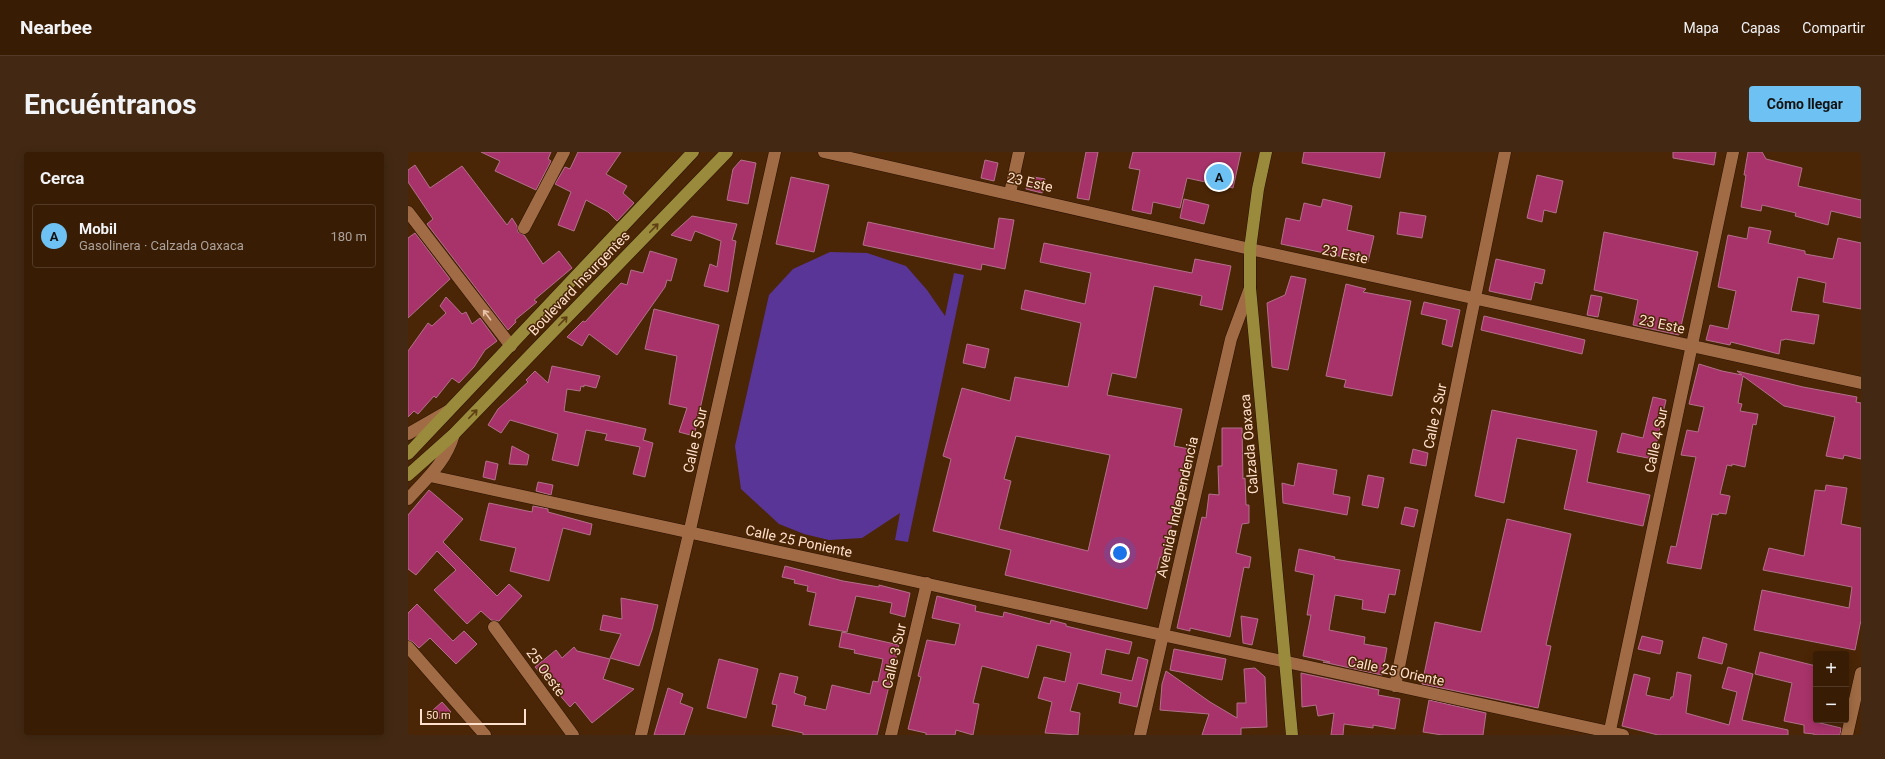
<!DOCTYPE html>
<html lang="es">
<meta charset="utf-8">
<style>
:root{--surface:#381c04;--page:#432913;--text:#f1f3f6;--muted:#aba19a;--line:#523a26;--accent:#6ec2f3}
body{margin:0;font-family:Roboto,sans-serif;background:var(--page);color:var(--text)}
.controls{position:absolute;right:12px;bottom:12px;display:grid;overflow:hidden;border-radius:4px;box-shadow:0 2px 10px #0003}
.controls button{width:36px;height:36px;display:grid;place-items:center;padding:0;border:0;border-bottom:1px solid var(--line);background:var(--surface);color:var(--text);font:20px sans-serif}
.scale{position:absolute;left:12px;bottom:10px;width:106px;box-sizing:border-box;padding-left:4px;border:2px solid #ffe0cc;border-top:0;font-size:11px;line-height:14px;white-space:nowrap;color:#ffe0cc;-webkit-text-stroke:3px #4b2606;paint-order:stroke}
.you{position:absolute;left:712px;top:401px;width:14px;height:14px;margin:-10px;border:3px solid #fff;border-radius:50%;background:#1a73e8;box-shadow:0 0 0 6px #1a73e833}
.badge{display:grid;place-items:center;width:26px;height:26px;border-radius:50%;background:var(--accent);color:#111;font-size:13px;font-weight:700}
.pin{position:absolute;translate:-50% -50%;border:2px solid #fff;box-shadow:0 1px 4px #0006}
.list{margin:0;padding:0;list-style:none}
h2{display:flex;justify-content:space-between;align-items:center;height:52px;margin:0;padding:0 16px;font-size:17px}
h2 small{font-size:13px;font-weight:400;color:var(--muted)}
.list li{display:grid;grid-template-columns:26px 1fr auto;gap:12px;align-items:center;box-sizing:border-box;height:64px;margin:0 8px 8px;padding:0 8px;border:1px solid var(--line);border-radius:4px}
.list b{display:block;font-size:15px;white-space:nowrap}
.list p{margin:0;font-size:13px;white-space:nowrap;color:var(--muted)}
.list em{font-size:13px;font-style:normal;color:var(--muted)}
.map{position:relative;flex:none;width:1453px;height:583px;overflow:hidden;border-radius:4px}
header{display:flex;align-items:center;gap:24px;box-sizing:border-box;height:56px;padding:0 20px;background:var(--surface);border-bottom:1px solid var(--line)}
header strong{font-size:19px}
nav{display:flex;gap:22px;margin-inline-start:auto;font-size:14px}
.intro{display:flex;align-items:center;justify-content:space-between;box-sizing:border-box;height:96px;padding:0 24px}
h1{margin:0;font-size:28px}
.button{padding:10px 18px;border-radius:4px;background:var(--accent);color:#111;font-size:14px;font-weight:700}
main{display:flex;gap:24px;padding:0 24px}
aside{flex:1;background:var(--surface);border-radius:4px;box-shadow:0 2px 10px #0003}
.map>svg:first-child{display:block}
.green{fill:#593598}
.building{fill:#a8336a;stroke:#b17189;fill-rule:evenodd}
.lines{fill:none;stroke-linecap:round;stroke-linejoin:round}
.minor-casing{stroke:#2a1100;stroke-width:13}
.major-casing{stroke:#2a1100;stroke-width:13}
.minor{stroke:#a16c45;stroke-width:12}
.major{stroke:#998b3b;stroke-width:12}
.oneway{stroke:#5e3f13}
.oneway2{stroke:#e8c3aa}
.labels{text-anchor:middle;stroke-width:3;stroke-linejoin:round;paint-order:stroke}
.street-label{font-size:14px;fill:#ffe0cc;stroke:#4b2606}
</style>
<header>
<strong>Nearbee</strong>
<nav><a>Mapa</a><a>Capas</a><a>Compartir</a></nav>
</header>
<div class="intro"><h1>Encuéntranos</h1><a class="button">Cómo llegar</a></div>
<main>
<aside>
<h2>Cerca<small></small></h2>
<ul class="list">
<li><span class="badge">A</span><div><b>Mobil</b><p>Gasolinera · Calzada Oaxaca</p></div><em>180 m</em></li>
</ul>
</aside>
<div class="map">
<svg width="1453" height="583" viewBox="0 0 1453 583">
<rect width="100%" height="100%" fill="#4b2606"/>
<path class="green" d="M422,100L459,101L498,114L519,138L537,164L546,121L556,123L500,390L487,388L492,361L454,386L421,388L396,382L371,372L333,337L327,294L361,143L385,117Z"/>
<path class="building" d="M73,0H143L140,7L143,9L128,38L87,19L92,9Z
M170,0H213L198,22L219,34L215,41L226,51L209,69L200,60L178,48L166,79L150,73L163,40L147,32L157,15L162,17Z
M678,0H690L681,48L669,46Z
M725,0H833L825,36L779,26L772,56L745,50L743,62L724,58L732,18L721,16Z
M896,0H977L972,26L894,11Z
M1265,0H1308L1306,13L1265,6Z
M1340,0H1354L1358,7L1394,16L1390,34L1453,48V66L1423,59L1420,73L1387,64L1388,61L1354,53L1353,59L1333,55L1338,23H1336Z
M333,8L348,11L340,52L319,48L325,17Z
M577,8L590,11L586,29L573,26Z
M7,13L22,36L54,14L99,73L104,66L109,74L110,80L116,83L135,112L151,99L164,116L126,148L129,150L107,168L108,170L100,178L19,72L25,67L0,30V18Z
M1129,23L1155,29L1148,61L1136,58L1134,70L1119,66Z
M620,24L637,27L634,41L618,37Z
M383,25L421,33L406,100L368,92Z
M776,47L801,53L796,72L772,66Z
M915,47L944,54L939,78L966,84L960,110L873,92L878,66L892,69L896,51L913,55Z
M992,60L1018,64L1014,86L989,82Z
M284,64L329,72L324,88L328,89L320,140L296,134L302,112L309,115L313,89L287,79L283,89L263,83Z
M591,66L606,68L597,117L574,112L573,118L455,93L460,70L586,97Z
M1341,75L1363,79L1360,91L1397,99V102L1425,107L1430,86L1453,91V157L1415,150L1418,131L1390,125L1383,159L1411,163L1406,192L1377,187L1376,188H1373L1371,202L1323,190L1322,193L1298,188L1302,173L1320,177L1328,139L1310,135L1320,83L1339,87Z
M1196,80L1290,100L1271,183L1225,173L1230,148L1186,138Z
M7,81L42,127L0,166V86Z
M636,91L784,121L787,107L823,114L814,158L792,153L794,144L746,134L728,226L704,221L699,243L774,257L766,294L781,297L756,406L752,405L739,457L597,423L603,398L525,379L543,307L535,304L554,236L602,249L607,225L660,235L673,171L613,157L617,138L677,152L683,121L632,110ZM608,284L702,303L680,399L591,377L603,329L596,327Z
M242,99L269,107L263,129L259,128L257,135L209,203L181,182L174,194L159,185L175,169L177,170L213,131L219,133L223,118L235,121Z
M1088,107L1137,118L1134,132L1127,130L1123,148L1081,139Z
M883,124L898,127L880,218L864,215L859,151L877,143Z
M938,132L958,137L955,140L1003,149L984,244L936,235L938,228L918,224Z
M1183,143L1194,145L1190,165L1179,163Z
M38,145L54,162L58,160L64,172L72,166L89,189L77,198L66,215L51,231L44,226L28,246L26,244L10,262L6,259L0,265V199L20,171L24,174L38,161L32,154Z
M1016,150L1052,158L1044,195L1034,192L1039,168L1013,162Z
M246,157L311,173L286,284L271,280L279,256L261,252L269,204L237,197Z
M1076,164L1177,188L1174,202L1073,178Z
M559,192L581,197L577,216L555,211Z
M1291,212L1314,219L1334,223L1329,219L1395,235L1449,245L1448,250L1453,251V307L1436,303L1435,307L1418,304L1427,265L1376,254L1335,224L1330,251L1334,252L1332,259L1350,262L1348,273L1345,272L1337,315L1324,312V314L1319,313L1312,342L1322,344L1318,362L1311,361L1310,363L1304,362L1293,417L1259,411L1263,394L1268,395L1288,305L1273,303L1275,295L1279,278L1290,280L1296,255L1281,252Z
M144,214L192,224L188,236L176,233V235L173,234L172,239L159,237L156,259L238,277L235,288L245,291L237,325L225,322L232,295L197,288L199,282L178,278L170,314L144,308L150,282L102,268L93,281L80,273L90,257L120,230L118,228L127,219L140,231Z
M1245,245L1258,248L1245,307L1209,300L1214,281L1235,286Z
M1084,258L1189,279L1179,330L1242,343L1235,374L1156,357L1169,298L1109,286L1096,351L1067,344Z
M814,276H834L835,327L837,326L838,353H841V371L834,372L828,401L843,405L841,416L836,415L822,485L782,476V479L769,476L794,365L798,366L801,342L811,343L810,314H814Z
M104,294L121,303L119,313L101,312Z
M1005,297L1020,301L1018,314L1002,311Z
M78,309L90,312L87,328L75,325Z
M890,311L929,318L925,342L942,345L939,363L875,351L874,331L886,334Z
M960,323L976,326L970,356L954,353Z
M130,330L145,333L143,343L128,339Z
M1418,333L1439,336L1433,372L1453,376V468L1447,498L1346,478L1354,438L1441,456L1444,435L1355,418L1361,396L1396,404L1407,338L1417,339Z
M21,338L55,367L35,390L89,444L101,432L114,444L91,469L83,468L73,459L59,472L26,438L48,418L29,399L8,423L0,417V363Z
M81,351L124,360L125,354L140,357V360L184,372L182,383L155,376L141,429L102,419L108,396L72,388Z
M997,355L1010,358L1006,375L993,372Z
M1099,367L1163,382L1138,493L1143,494L1130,556L1014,532L1027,470L1073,480Z
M891,397L927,405L926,407L992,418L987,443L981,442L977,461L954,457L955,448L927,443L921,478L957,485L956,492L979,496L974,523L915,510H922L895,504L903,463H899L906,423L887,419Z
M377,414L435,429L471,435V433L502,441L497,465L482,461L484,451L448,444L439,480L401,473L408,441L399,439L400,434L386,431L387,428L374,425Z
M529,444L568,454L567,459L595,465L596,460L642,472L643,468L658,472V474L724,490L721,502L698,497L693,522L724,529L730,505L740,508L729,555L711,551L713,541L670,531L662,559L672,561L670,583L637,581L644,550L630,546L636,525L657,530L663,501L629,493L620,526L574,514L565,551L571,552L565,583L548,578L547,583H518V581L500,577L513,525L510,524L519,488L547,493L552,472L524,466Z
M213,446L250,453L244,478L231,514L202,506L213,482L192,478L195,463L214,467Z
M9,452L45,489L56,479L69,492L48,512L22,486L11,496L5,490L0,488V461Z
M833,464L850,467L844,493L835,491Z
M434,480L491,493L469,583H395V581L364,574L369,553L364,552L372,521L390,525L386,541L398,545L396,553L418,558L424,533L462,542L465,529L470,530L475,507L446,501L447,498L431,495Z
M1234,484L1255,489L1252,502L1230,497Z
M1295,485L1319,492L1314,512L1290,506Z
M166,495L169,499L202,507L195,527L226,537L184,571L167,550L162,555L127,515L148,498L154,506Z
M766,497L818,507L814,528L762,518Z
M1352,500L1408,514V570L1433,576L1432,583H1406V582L1396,581V573L1376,569L1384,531L1347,522Z
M311,507L350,517L338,566L299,556Z
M1320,515L1345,522L1334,568L1380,578V583H1250L1214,574L1226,522L1242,526L1238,543L1262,548L1263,545H1265L1269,520L1283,523L1278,561L1321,573L1329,540L1314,536Z
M847,516L857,525L859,575L833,576V583H794L801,562L752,558L754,532L758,519L802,550L829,566V551H838L836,517Z
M893,521L971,538L970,543L992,547L987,577L965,573V576L936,572L935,583H923L926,561L910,564L908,553L894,555Z
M260,536L275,542L272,551L285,556L276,583H246Z
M1021,548L1078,561L1075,583H1034L1015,580Z
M34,550L43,560L33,568L25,558Z"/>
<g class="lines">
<g class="minor-casing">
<path id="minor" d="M416,0L842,97L1453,231
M602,41L611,0
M0,60L103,194
M116,76L156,0
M0,282L40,259
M22,324L1215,583
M0,347C19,326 38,310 46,282
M86,475L165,583
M0,495L77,583
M987,534L1097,0
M233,583L281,382L367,0
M483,583L519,431
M732,583L823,187L842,136
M1201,583L1325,0
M1439,583L1453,521"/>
</g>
<g class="major-casing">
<path id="major" d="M858,0L850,37L842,97V136L884,583
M0,302L285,0
M0,323L46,282L319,0"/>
</g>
<use href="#minor" class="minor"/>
<use href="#major" class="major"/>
</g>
<defs><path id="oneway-shaft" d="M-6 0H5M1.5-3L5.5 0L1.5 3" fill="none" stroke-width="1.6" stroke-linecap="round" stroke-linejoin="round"/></defs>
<g class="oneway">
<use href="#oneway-shaft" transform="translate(246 76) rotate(-46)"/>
<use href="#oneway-shaft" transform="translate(155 169) rotate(-46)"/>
<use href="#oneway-shaft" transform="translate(65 262) rotate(-46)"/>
</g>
<use class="oneway2" href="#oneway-shaft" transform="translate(79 163) rotate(-127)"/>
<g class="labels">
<g class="street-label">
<text transform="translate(622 30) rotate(13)" y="5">23 Este</text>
<text transform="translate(937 102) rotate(12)" y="5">23 Este</text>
<text transform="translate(171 131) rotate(-46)" y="5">Boulevard Insurgentes</text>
<text transform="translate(1254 172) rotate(12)" y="5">23 Este</text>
<text transform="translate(1027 264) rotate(-78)" y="5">Calle 2 Sur</text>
<text transform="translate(287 288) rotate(-77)" y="5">Calle 5 Sur</text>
<text transform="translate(1248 288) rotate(-78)" y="5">Calle 4 Sur</text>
<text transform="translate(841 292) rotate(-95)" y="5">Calzada Oaxaca</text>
<text transform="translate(769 355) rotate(-77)" y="5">Avenida Independencia</text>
<text transform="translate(391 389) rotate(12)" y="5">Calle 25 Poniente</text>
<text transform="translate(486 504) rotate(-77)" y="5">Calle 3 Sur</text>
<text transform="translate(988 519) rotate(12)" y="5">Calle 25 Oriente</text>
<text transform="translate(138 520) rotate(54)" y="5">25 Oeste</text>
</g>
</g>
</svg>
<div class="controls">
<button>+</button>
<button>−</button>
</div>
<div class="scale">50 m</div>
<div class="you"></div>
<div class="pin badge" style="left:811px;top:25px">A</div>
</div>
</main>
